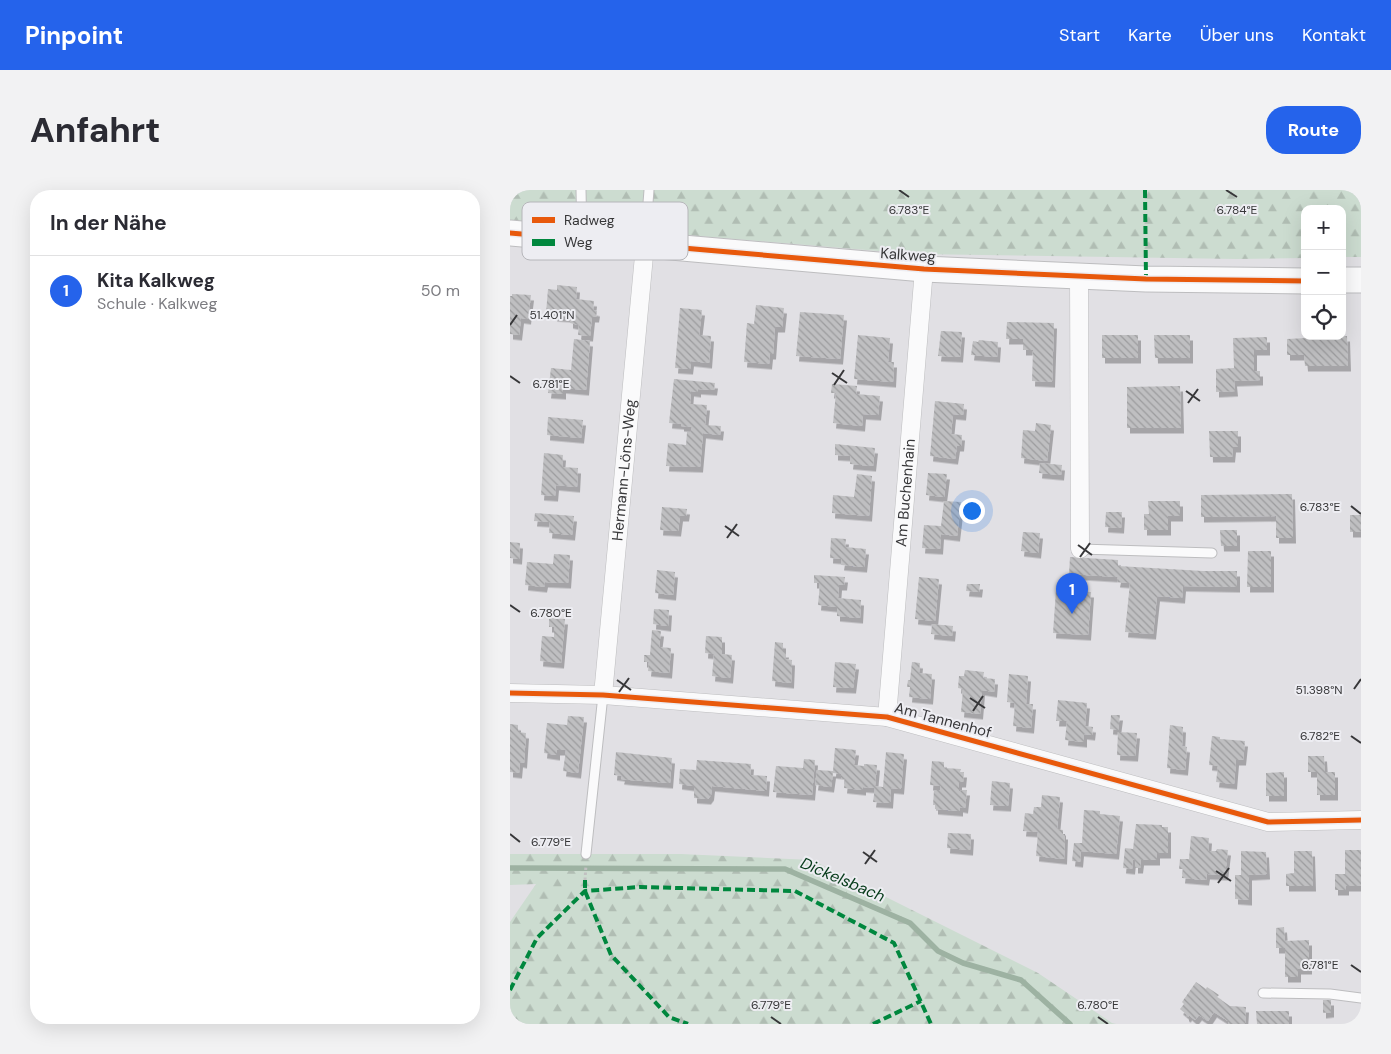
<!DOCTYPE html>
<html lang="de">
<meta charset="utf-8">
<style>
:root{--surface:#fff;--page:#f2f2f3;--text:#2b2b33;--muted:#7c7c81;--line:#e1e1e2;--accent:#2563eb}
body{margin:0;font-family:"DM Sans",sans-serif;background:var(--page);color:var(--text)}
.controls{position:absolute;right:15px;top:15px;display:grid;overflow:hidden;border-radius:10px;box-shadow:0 5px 20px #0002}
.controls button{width:45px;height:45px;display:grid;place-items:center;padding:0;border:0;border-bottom:1px solid var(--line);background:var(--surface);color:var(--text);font:25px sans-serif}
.you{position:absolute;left:461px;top:320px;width:18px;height:18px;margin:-12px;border:4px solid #fff;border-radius:50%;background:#1a73e8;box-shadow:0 0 0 8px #1a73e833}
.badge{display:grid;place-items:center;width:32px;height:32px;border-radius:50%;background:var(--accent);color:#fff;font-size:16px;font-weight:700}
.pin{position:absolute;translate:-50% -41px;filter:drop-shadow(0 1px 2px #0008)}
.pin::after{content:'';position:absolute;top:26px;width:18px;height:15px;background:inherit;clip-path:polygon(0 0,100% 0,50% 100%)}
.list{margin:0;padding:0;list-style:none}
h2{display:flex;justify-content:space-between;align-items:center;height:65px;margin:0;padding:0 20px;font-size:21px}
h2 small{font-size:16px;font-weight:400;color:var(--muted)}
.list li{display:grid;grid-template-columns:32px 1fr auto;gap:15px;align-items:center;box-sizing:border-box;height:70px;padding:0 20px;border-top:1px solid var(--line)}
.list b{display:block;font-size:19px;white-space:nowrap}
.list p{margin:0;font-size:16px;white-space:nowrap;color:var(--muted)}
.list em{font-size:16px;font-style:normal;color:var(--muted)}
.icon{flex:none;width:28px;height:28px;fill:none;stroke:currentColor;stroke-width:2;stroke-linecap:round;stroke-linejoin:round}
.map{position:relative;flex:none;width:851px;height:834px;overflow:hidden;border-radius:20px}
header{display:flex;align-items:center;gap:30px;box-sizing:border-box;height:70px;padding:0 25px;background:var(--accent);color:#fff}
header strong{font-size:24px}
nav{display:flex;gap:28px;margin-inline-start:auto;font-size:18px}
.intro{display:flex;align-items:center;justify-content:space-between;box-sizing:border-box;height:120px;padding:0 30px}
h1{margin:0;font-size:35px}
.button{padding:12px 22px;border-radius:20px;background:var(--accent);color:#fff;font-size:18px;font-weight:700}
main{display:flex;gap:30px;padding:0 30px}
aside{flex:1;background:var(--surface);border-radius:20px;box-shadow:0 5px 20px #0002}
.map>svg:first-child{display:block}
.forest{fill:url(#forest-firs)}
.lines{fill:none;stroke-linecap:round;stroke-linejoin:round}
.stream{stroke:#9db2a2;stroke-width:5.5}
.building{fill:url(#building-back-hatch);filter:url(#shadow)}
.lane-casing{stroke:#bdbdbf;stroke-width:11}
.street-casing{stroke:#bdbdbf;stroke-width:19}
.secondary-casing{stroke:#bdbdbf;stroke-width:27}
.path{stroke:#c1c0c1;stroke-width:3;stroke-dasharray:2.5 2.5;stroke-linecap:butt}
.lane{stroke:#fafafb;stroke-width:9}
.street{stroke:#fafafb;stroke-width:18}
.secondary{stroke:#fafafb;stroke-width:25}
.quiet{stroke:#00873e;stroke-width:4;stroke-dasharray:8 4;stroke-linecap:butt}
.cycleway-casing{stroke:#ededf2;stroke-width:8}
.cycleway{stroke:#e8590c;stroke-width:5}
.ticks{fill:none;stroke:#373739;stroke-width:2}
.labels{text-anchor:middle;stroke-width:4;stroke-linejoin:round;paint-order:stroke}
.street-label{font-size:15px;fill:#373739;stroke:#ededf2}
.water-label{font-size:16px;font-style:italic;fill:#063b1a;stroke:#ededf2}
.key{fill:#ededf2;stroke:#b6b6ba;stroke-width:1}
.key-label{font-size:14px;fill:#373739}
.ticks-label{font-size:12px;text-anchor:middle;fill:#373739;stroke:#ededf2;stroke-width:4;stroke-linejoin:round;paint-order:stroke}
</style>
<header>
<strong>Pinpoint</strong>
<nav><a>Start</a><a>Karte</a><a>Über uns</a><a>Kontakt</a></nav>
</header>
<div class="intro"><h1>Anfahrt</h1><a class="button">Route</a></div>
<main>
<aside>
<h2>In der Nähe<small></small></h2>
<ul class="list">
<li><span class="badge">1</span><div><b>Kita Kalkweg</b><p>Schule · Kalkweg</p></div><em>50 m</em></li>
</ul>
</aside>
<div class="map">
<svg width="851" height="834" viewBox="0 0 851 834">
<defs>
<pattern id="forest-firs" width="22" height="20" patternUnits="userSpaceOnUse" patternTransform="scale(1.25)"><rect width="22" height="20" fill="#ccdcd0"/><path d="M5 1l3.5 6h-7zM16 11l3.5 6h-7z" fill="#b0bdb3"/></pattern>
<pattern id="building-back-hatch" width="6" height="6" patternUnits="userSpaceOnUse" patternTransform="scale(1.25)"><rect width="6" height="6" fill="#bfbfc1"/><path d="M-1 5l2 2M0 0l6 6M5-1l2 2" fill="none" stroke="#9c9c9e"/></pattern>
<filter id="shadow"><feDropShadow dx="3" dy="5.5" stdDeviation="0" flood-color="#0004"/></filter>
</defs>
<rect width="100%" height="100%" fill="#e1e0e4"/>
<path class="forest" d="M0,0H851V67H832V19H795V68L727,69L404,64L0,30Z
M0,664H171L302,670L528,783L602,833L606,834H0V732L26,694L0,695Z"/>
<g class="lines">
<path class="stream" d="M0,678L275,679L400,733L428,761L453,773L511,790L560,834"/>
</g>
<path class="building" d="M47,95L67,97L66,109L84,111L83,120L87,121L86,127H82L80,146L68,145L69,135L60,133V127L44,126L45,124L36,123L38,99L47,100Z
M2,104L21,105L18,129L11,128L9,145L0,144V106H2Z
M246,115L274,118L272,137H265L263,164H260L259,174L234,172L237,133L244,134Z
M170,118L192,120L189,145L201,146L199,173L181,171L180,179L165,178Z
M290,122L334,125L330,169L286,166Z
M497,132L544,133L542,192L522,191L523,160H513V149H496Z
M431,141L452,142L450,167L428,166Z
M348,145L380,148L378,172H384L383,192L344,189Z
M592,145H628V168H592Z
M644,145H680V168H645Z
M837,146L838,176H795L794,165H777V149Z
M757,147V160H744V181H750V190L724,191L725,201L706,202V179L724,178L723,148Z
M64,149L80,151L76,200L53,198V204L38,203L41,178L61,180Z
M469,150L488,152L487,167L461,165L463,151L468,152Z
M164,189L205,193L204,200L188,199V202L181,201L180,214L197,215L195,235L211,236L210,245L193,243L190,277L156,276L158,253L176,255L177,242H181L182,237L171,236V234L159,233Z
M322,194L347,196L346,204L370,206L368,225L353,224L352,236L323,233L326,203H321Z
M670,196L671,238H617V197Z
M425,211L454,214L453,225L443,224L441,244L452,245L451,256H447L445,269L420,266Z
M38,227L73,230L71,248L37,245Z
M526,233L541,235L537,271L511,268L513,240L525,241Z
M699,241H728V257H723L722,267H700Z
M325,254L365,258L363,276L340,274L341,266L325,265Z
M34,263L53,265L52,277L68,278L67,297L46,295L45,306L31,305Z
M530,273L552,275L551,285L529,283Z
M418,283L437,284L434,307L416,305Z
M347,284L362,286L359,326L322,323L323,305L344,307Z
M782,304L783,348H766V326L691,327V305Z
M434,311L451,312L447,346L431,344L430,359L412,358L414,335L431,336Z
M638,311H670V326H658V340H634V324H639Z
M152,317L177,319L176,326H170L168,341L150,340Z
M596,322H612L611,338L595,337Z
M25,323L64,326L62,345L39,343L40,332L24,331Z
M840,325H851V342H840Z
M710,340H727V356H711Z
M513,342L530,343L528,363L511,361Z
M321,348L336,349L335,357L356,359L354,377L331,375L332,369L320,368Z
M0,352L10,353L9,369L0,368Z
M738,361H761V397H737Z
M44,364L60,365L58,393L35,392L34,397L15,395L17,372L43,374Z
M560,367L608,370V376L693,381H727V397L673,396L672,408L647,406L643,444L615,442L620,393L607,392L608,387L559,384Z
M147,380L165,382L163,405L145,403Z
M304,385L335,387L334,395H329L328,408L351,410L350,428L327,426V417L308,415L310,393H304Z
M409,387L429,389L425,431L405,429Z
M457,394H470L469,402L456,401Z
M546,400L581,402L578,445L543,443Z
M144,419L159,420L158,436L143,434Z
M39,428L55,429L51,473L30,471L32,446L44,447V437H39Z
M422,434L443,436L442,446L421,444Z
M142,440L151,441L149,457L161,458L159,483L138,481L139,472H134V465H140Z
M196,446L212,447V464L222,465L220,488L202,486L204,464L195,463Z
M265,452L273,453V462H276L275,469L282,470L281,493L262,491Z
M325,472L346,474L343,498L323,497Z
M402,472L410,473L409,483L422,484L420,509L399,507L400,497H397L398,490H400Z
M455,480L474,482L473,488L485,489L484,502L472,500L470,524L451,522L453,499L448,498L449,486H454Z
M499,484L518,486L516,514H523L521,538L503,536L505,513L497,512Z
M548,510L577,513L575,536L583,537L582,545L574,544V552L555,550L557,531H546Z
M601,525H610L608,540L600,539Z
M58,526L74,527L68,583L53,581L56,560H47V565L34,563L37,533L57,535Z
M0,534L8,535V542L16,543L14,573L10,572L9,583L0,582Z
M660,535L673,537L672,556L677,557L675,580L657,578Z
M608,542L627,543L625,566L607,565Z
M702,546L710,547V549L735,551L733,570H726L724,594L706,592L708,576L699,575Z
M325,558L346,560L344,575L354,576V574L367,575L365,596L373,597L376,562L394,564L391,599L381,598L380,613L363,612L365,598L353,597V600L334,598L335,589H331V584L323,583L321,597L305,595L307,580L323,581Z
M106,562L162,568L160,593L120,590L111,589L112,586L104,585Z
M798,566H814L815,582H825V605H807V582H798Z
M294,569L305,570L302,605L263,602L266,576L293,578Z
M187,570L241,574L240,585L257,586L256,601L202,596L201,605L198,609L184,608V596L169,594L170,579L186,580Z
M422,571L434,572V578L451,579L450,582H454L453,592H449V601L450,602L451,600H457L455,618L450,617V621L425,619V615H423L424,600H430L431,596L420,595Z
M774,582V606H756V583Z
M482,591L500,593L498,616L480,615Z
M532,605L550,607L547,639L553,640V644H555L554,669L526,666L528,642L513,641L515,623L523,624L524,617H531Z
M574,620L590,621V624L610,626L606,664L571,661L570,672L562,671L564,653H572Z
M626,634L652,635V637H658V663H647V670H631L630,678H625V670L623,669L622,679L613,678L615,658L623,659Z
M438,643L461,644L460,660L437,658Z
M681,646L699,648L698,661H706L707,659L718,660L715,685L697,684L696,690L672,688L673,679H669L670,669H679Z
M835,660H851V696H836V700H825V684H835Z
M731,661L756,662L757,684L739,685V710L725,709V685H731Z
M784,661H802L803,696H776V684L784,683Z
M774,737L775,751L799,750V779H788V787H775V758H766V738Z
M686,792L696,799L697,797L709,805L707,807L720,816L736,817L735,834H718V831L704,822L698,831L689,825L685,830L679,825L678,827L676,826V824L670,819L674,814L672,812Z
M813,810H821V822L813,823Z
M746,821H779V834H747Z"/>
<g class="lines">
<g class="lane-casing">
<path id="lane" d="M71,0L72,46
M135,52L139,0
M570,359L702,363
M76,664L93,505
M753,803L820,804L851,808"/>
</g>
<g class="street-casing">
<g id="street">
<path d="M569,86L570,359"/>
<path d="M0,503L93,505L377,527L758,632L851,630"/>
<path id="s1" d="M93,505L135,55"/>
<path id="s2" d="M377,527L414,79"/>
</g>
</g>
<g class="secondary-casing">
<path id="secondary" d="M0,43L414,79L636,89L795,91
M832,90H851"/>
</g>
<path class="path" d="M75,690L76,675"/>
<use href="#lane" class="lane"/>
<use href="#street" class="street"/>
<use href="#secondary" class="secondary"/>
<path class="quiet" d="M635,0L636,89
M75,690V701L101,765L159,827L178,834
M0,800L27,748L75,701L130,697L285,701L384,753L421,834
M363,834L411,811"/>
<g class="cycleway-casing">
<path id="cycleway" d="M0,43L414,79L636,89L795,91
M0,503L93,505L377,527L758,632L851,630"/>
</g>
<use href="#cycleway" class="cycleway"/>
</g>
<path class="ticks" d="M389,0L399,7M716,0L727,7M0,135L7,125M322,183L337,193M0,186L10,193M324,195L334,180M676,201L690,211M678,213L688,199M841,316L851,324M215,336L229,346M217,348L227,334M568,355L582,365M570,367L580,353M0,415L10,422M107,490L121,500M844,499L851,489M109,502L119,488M460,508L475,518M463,521L473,506M841,546L851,553M0,644L10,652M353,662L367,672M355,674L365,660M706,681L721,691M708,693L719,678M841,775L851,782M261,827L271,834M588,827L598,834"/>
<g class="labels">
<g class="street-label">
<text transform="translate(398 65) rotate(4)" y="5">Kalkweg</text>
<text dy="5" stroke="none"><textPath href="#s1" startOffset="226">Hermann-Löns-Weg</textPath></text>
<text dy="5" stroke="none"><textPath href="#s2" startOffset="225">Am Buchenhain</textPath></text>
<text transform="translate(433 530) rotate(15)" y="5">Am Tannenhof</text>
</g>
<g class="water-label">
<text transform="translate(333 689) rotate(23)" y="6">Dickelsbach</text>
</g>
</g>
<rect x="12" y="12" width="166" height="58" rx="8" class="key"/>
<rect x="22" y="27" width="23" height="6" fill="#e8590c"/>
<rect x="22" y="49" width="23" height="7" fill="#00873e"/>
<g class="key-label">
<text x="54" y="35">Radweg</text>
<text x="54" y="57">Weg</text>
</g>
<g class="ticks-label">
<text x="727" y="24">6.784°E</text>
<text x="399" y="24">6.783°E</text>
<text x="42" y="129">51.401°N</text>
<text x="41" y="198">6.781°E</text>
<text x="810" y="321">6.783°E</text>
<text x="41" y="427">6.780°E</text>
<text x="809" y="504">51.398°N</text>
<text x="810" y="550">6.782°E</text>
<text x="41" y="656">6.779°E</text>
<text x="810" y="779">6.781°E</text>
<text x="261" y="819">6.779°E</text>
<text x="588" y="819">6.780°E</text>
</g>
</svg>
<div class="controls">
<button>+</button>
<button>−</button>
<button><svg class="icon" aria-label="locate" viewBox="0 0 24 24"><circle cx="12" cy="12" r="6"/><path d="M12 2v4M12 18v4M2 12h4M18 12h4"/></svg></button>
</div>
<div class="you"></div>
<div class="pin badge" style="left:562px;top:424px">1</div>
</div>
</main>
